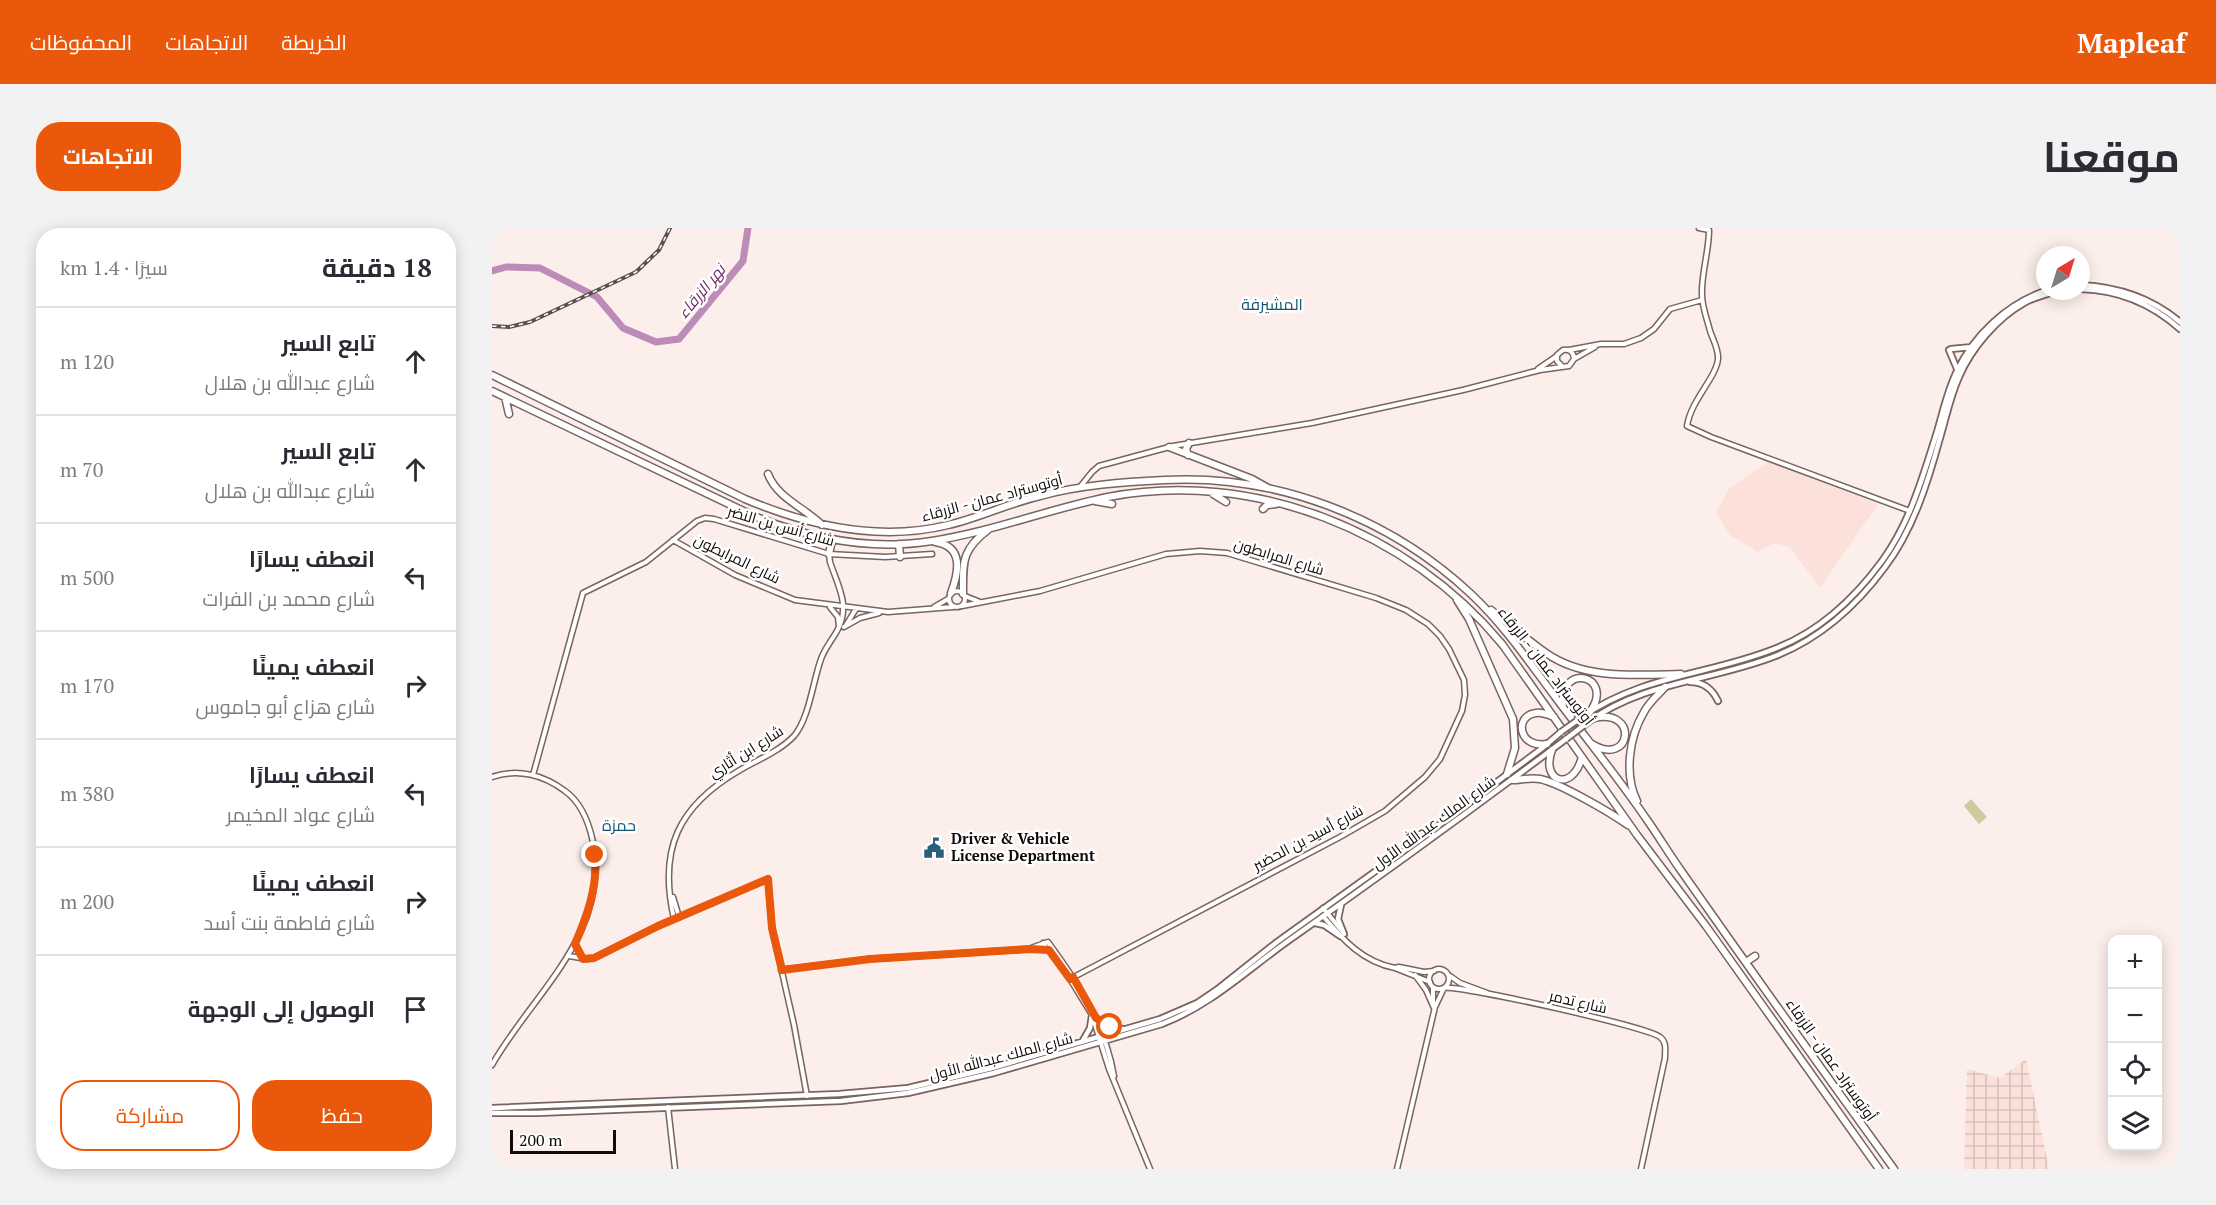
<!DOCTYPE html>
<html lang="ar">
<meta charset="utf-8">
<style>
:root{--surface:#fff;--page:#f2f2f3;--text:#2b2b33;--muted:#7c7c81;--line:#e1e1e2;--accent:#ea580c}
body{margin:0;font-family:"PT Serif",Cairo,serif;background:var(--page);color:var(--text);direction:rtl}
.controls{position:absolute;right:18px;bottom:18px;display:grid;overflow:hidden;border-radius:12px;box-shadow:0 3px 15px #0003}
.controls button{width:54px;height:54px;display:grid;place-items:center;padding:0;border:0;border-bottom:2px solid var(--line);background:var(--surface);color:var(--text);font:30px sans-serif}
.compass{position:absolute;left:1544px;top:18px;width:54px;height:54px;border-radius:50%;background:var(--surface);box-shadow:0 3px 15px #0003;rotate:38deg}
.scale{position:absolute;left:18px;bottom:15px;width:106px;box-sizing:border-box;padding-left:6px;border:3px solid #110a08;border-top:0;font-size:16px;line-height:21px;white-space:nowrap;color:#110a08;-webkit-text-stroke:4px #fff;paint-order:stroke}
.stop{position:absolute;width:18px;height:18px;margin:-14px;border:4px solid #ea580c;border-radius:50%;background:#fff}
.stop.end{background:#ea580c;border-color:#fff;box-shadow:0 2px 6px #0008}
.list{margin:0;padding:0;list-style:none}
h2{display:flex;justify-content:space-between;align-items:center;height:78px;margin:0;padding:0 24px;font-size:26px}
h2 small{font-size:20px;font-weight:400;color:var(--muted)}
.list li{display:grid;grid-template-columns:39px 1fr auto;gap:18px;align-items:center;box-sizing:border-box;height:108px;padding:0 24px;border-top:2px solid var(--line)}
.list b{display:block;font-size:22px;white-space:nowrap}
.list p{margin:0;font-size:20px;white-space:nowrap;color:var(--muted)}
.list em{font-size:20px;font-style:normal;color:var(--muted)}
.actions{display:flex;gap:12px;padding:18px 24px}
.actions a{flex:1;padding:14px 0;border:2px solid var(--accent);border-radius:24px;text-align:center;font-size:21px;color:var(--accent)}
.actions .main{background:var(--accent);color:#fff}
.icon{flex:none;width:33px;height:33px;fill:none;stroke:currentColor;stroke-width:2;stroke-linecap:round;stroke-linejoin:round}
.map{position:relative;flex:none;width:1688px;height:941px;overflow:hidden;direction:ltr;border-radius:24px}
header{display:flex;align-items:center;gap:36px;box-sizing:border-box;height:84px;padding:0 30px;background:var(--accent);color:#fff}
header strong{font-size:28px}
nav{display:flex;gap:33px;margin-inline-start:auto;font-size:21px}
.intro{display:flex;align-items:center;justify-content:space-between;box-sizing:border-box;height:144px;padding:0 36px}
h1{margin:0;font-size:42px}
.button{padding:15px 27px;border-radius:24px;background:var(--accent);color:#fff;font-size:21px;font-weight:700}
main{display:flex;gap:36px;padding:0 36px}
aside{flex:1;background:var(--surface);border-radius:24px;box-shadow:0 3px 15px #0003}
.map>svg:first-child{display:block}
.built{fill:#fbe1da}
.industrial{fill:url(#industrial-grid)}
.pitch{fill:#d0ca9f}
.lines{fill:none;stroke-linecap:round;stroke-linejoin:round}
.river{stroke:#bd8bb7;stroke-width:7}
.minor-casing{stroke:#79645e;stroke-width:7}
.major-casing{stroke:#79645e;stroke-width:8}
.highway-casing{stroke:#79645e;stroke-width:9}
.minor{stroke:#fff;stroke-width:4}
.major{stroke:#fff;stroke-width:4.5}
.highway{stroke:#fff;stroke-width:6}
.rail-casing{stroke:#5a514f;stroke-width:4}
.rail{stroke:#fff;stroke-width:1.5;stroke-dasharray:4.5;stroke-linecap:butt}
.major-bridge-casing{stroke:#79645e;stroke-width:8;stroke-linecap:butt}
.major-bridge{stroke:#fff;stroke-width:4.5}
.route{stroke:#ea580c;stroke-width:8}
.labels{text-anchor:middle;stroke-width:5;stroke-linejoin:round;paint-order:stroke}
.street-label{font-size:15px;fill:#110a08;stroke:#fff}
.poi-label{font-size:15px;font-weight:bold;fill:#110a08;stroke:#fff;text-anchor:start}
.water-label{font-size:16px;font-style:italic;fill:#6c2f66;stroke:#fff}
.neighbourhood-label{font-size:16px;fill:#135573;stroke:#fff}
</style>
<header>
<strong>Mapleaf</strong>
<nav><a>الخريطة</a><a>الاتجاهات</a><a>المحفوظات</a></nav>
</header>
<div class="intro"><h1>موقعنا</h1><a class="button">الاتجاهات</a></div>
<main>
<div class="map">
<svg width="1688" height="941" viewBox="0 0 1688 941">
<defs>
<pattern id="industrial-grid" width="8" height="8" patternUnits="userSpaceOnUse" patternTransform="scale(1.5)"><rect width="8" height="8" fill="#fbe1da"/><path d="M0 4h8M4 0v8" fill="none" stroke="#d6c0ba"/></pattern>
</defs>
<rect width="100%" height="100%" fill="#fceeea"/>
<path class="built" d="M1276,234L1386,276L1328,360L1298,319L1282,315L1265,324L1238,307L1224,285L1237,261Z"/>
<path class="industrial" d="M1534,831L1557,941H1472L1475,841L1508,850Z"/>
<path class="pitch" d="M1479,571L1495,589L1487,596L1472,578Z"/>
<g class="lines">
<path class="river" d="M0,43L14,39L48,40L105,69L131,100L164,114L187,111L251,33L256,0"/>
<g class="minor-casing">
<path id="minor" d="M1207,0L1217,2C1217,24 1209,46 1210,67C1210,77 1214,89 1217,99C1219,109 1227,120 1226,131C1224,150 1199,172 1195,198L1219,209L1418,283
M1077,122L1109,116H1132L1149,110L1162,101L1178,81L1210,72
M1082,131L1103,119
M1046,141L1065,128
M588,259L600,244L607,238L681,218L820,195L971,162L1048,142L1077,138L1082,131C1082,124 1077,121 1071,122L1065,127V133L1070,138
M181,312L243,347L303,372L396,384L461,379
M457 371a8 8 0 1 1 16 0a8 8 0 1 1-16 0Z
M473,368L488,374
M470,378L548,363L674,326L708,323L735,325L884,370L914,382L936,396L948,408L957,421L972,452L973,467L970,483L948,531L933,549L893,583L848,609L578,751
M338,379L346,389L347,399
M442,379L456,371
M354,397L364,381
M352,399L368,390L387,385
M41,547L91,365L154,334L205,293L213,290L222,291L337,326L393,329L440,326
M0,549C26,540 52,547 73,563C90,575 97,595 101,614C118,707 41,765 0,837
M181,669L187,689
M831,680L850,703
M831,688C851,712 871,734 903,740L907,739L932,744L942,743
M182,691C166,621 186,578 248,542C265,532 288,523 302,508C317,491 321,453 329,431C333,420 340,412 345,403C359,378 346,358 338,334L337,326
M551,715L578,751L600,787L617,841L658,941
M83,716L90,730
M539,720L556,714C586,755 613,796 622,848
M77,728L95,731L102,730L166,698L276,651L280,700L302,797L315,868
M903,740L938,754
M937 751a10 10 0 1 1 20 0a10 10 0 1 1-20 0Z
M289,742L378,731L538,721L557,722
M923,747L934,762L942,780
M958,748L968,755L995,765
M941,759V775
M952,760C969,757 1156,799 1168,809C1175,814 1173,822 1173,830L1149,941
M176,879L183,941
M905,941L943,779L952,760"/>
</g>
<g class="major-casing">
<path id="major" d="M1589,57C1626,59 1660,70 1688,94
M1589,61C1627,62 1660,76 1688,101
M1459,121L1480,119
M1457,122L1465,141
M1198,454C1211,454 1220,460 1226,473
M1090,489C1150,447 1217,447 1282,421C1327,404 1362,371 1390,333C1418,295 1431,248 1445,204C1451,184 1455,163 1465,143C1482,107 1515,76 1553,63
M1095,495C1151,453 1222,453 1286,427C1330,409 1365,377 1393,339C1421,302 1436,254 1448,210C1454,190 1458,169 1467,149C1479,121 1505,90 1532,75C1543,69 1554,66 1566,63
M849,677L846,691L852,706
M823,695L832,697L848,708
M604,790L615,798L631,801
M590,814L598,800L600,787
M0,880L347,866L416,860L500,840L668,791L705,775L727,760L785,714L927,612L1049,521L1069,504
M0,885H45L349,873L416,865L502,845L670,796C719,777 754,743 796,713C890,647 982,580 1074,511"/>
</g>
<g class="highway-casing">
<path id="highway" d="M0,147L253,271C317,298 387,314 456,297C487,290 517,275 548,268C588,257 632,254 673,252C785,246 898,290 979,366C1012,397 1037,434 1064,470C1093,509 1125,548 1153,589C1166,607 1177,626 1190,644C1260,744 1331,843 1402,941
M0,163L262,288C319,311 378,323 440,313C499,304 557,281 616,269C762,241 916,303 1010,416L1145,607L1214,698L1387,941
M13,169L17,186
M677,219L760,251L776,260
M696,227L694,221L697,215
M276,246C285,270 313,280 330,297
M721,266L734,274
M603,273L620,276
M771,281L775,277L784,276
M443,314C472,318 467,344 459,365
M407,316L408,329
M337,326L340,312
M471,366C471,334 469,322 497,301
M965,372L977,391L1021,491L1023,520L1015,546
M999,382C1018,396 1035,412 1054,425C1092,452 1145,447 1189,446
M1071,479C1066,433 1124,447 1098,484
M1055,516C1027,521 1021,488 1044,485C1050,484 1057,487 1062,489
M1100,516C1139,540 1148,480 1102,490
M1060,522C1048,553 1080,566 1090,529
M1020,552C1029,552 1038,549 1048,551C1068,555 1119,585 1136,597
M1145,573C1132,547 1137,509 1152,484C1157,474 1166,467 1173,459
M1254,734L1263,728"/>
</g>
<use href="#minor" class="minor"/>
<use href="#major" class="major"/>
<use href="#highway" class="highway"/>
<g class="rail-casing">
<path id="rail" d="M0,98L17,99L38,94L144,44L167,22L178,0"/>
</g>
<use href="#rail" class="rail"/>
<g class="major-bridge-casing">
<path id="major-bridge" d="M1069,504L1090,489
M1074,511L1095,495"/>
</g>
<use href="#major-bridge" class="major-bridge"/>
</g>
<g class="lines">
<path class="route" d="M103,627C106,659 95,688 83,716L91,731L102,730L166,698L276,651L280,700L290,742L378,731L538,721L557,722L578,751L581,749L604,790L618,799"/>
</g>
<defs>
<g id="civic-bare" transform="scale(1.62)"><path d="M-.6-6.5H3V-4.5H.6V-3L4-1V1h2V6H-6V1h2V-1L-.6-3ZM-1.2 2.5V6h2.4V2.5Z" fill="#295f7a" stroke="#fff" stroke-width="2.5" paint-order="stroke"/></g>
</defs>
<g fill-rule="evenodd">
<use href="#civic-bare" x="442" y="620"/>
</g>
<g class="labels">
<g class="street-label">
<text transform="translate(500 270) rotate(-15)" y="5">أوتوستراد عمان - الزرقاء</text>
<text transform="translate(289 298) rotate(16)" y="5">شارع أنس بن النضر</text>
<text transform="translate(787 329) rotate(17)" y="5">شارع المرابطون</text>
<text transform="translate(245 331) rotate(26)" y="5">شارع المرابطون</text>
<text transform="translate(1054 438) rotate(52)" y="5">أوتوستراد عمان - الزرقاء</text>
<text transform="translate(254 524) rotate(-32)" y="5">شارع ابن أثاري</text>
<text transform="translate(942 595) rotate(-36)" y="5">شارع الملك عبدالله الأول</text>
<text transform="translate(816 610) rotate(-28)" y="5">شارع أسيد بن الحضير</text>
<text transform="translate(1086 774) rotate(13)" y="5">شارع تدمر</text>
<text transform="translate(509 829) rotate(-15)" y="5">شارع الملك عبدالله الأول</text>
<text transform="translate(1339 832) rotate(55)" y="5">أوتوستراد عمان - الزرقاء</text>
</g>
<g class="poi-label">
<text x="459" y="616">Driver &amp; Vehicle<tspan x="459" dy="17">License Department</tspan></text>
</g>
<g class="water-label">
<text transform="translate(209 63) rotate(-50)" y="6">نهر الزرقاء</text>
</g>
<g class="neighbourhood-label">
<text x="780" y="82">المشيرفة</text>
<text x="127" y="603">حمزة</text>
</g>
</g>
</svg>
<div class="controls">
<button>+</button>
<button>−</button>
<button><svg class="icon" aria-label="locate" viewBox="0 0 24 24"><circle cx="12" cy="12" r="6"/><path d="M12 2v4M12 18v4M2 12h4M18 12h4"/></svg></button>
<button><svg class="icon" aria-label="layers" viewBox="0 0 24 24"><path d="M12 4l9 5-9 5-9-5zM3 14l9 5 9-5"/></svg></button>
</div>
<svg class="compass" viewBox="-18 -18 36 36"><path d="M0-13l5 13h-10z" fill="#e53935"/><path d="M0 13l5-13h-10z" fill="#7c7c81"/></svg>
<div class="scale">200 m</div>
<div class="stop" style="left:618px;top:799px"></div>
<div class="stop end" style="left:103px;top:627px"></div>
</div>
<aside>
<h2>18 دقيقة<small>سيرًا · 1.4 km</small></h2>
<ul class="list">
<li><svg class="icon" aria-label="ahead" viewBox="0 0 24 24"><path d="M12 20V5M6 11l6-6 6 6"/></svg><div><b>تابع السير</b><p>شارع عبدالله بن هلال</p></div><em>120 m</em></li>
<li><svg class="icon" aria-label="ahead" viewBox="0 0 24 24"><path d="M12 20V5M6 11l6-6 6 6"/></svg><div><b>تابع السير</b><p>شارع عبدالله بن هلال</p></div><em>70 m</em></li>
<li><svg class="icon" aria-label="left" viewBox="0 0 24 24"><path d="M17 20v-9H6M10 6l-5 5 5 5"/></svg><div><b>انعطف يسارًا</b><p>شارع محمد بن الفرات</p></div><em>500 m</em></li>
<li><svg class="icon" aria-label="right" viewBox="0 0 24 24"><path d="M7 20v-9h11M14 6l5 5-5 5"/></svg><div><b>انعطف يمينًا</b><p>شارع هزاع أبو جاموس</p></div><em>170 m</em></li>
<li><svg class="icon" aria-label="left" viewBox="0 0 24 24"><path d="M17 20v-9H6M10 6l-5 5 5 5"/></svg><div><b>انعطف يسارًا</b><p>شارع عواد المخيمر</p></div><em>380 m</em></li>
<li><svg class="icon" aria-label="right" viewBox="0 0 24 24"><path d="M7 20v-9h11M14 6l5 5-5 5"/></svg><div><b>انعطف يمينًا</b><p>شارع فاطمة بنت أسد</p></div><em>200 m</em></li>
<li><svg class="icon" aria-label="arrive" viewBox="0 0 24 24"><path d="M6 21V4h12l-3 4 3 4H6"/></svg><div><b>الوصول إلى الوجهة</b></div></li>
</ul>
<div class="actions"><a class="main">حفظ</a><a>مشاركة</a></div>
</aside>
</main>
